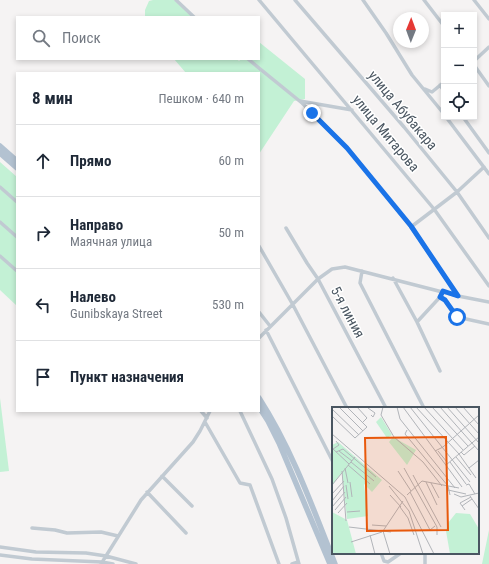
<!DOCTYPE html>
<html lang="ru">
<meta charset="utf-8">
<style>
:root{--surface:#fff;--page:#f2f2f3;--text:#1f2937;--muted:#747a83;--line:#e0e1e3}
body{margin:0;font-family:"Roboto Condensed",sans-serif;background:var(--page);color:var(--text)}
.controls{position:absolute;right:12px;top:12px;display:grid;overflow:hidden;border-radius:0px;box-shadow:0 2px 6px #0003}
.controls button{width:36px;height:36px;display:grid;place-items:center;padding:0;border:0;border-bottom:1px solid var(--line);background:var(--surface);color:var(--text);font:20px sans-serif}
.compass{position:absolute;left:393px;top:12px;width:36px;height:36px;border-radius:50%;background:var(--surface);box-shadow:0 2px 6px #0003;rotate:1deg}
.stop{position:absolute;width:12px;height:12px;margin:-9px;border:3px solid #1a73e8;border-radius:50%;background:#fff}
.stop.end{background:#1a73e8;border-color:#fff;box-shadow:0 1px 4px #0008}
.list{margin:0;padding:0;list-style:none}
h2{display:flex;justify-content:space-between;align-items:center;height:52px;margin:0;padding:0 16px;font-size:17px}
h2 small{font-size:13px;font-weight:400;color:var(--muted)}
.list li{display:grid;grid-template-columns:26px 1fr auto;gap:12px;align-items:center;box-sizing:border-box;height:72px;padding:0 16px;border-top:1px solid var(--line)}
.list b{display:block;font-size:15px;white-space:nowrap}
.list p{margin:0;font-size:13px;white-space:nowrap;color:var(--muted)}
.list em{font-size:13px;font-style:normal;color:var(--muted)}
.icon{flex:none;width:22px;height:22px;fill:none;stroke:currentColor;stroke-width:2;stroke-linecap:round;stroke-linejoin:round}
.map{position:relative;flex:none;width:489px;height:564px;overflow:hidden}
.search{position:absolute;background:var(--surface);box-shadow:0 2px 6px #0003;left:16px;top:16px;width:244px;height:44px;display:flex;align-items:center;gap:10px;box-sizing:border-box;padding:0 14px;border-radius:0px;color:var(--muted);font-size:15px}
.panel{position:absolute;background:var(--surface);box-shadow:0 2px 6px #0003;left:16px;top:72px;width:244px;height:340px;border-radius:0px}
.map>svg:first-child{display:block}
.green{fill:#c3f1d5}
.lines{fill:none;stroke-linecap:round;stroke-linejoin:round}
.street{stroke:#c1cad2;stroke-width:3.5}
.primary{stroke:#b3c2d1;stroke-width:5.5}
.route{stroke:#1a73e8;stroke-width:5}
.labels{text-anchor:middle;stroke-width:3;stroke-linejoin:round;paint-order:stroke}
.street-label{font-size:14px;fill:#4a5661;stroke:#fff}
.inset-road{fill:none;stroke:#b1b4b9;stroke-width:1}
.view{fill:#e8590c;fill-opacity:0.15;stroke:#e8590c;stroke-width:2}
.inset-edge{fill:none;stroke:#4a5661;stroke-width:2}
</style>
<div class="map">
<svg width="489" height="564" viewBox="0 0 489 564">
<rect width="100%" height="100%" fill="#f5f3f3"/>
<path class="green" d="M153,0H174L193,17H145V10L149,1Z
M259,42L305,79V99L294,101L259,154V73H186L174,59H237L239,61L241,59H259Z
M0,162L17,177V306L0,290Z
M0,398L9,471L0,472Z
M489,530V564H482Z"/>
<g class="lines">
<path class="street" d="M176,0L194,17
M259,0L434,209L489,286
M295,0L404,127L457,192L489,238
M363,0L386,33L412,75L444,114
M424,0L444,26
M474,0L489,19
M248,59L302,103L347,147L411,227L458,296
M474,61L489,47
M474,65L489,86
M440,85L444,91
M425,89L432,92L444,82
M300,101L352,110
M446,117L489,174
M463,117L489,153
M0,187L17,202
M0,222L17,237
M411,227L457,192L484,167
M286,228L307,263L318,279L386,408
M259,246L293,305L347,408
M0,256L17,271
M362,271L360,283L424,408
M393,278L417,322L440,371
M440,297L445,300L457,317L489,324
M259,312L270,326
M417,322L441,296
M266,330L333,462
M259,338L318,279L332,269L345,267L458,296L489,302
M201,411L207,418
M240,411L272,479L286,518L299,564
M205,422L240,483L250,485L279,564
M162,476L192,506
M147,492L186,533
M32,528L55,530L67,533L101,532L118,536
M0,547L36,552L86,553L106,556L136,564
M381,553L384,561L388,562L401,553
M0,555L32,559L102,562L113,564
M101,564L141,500L193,442L200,431L210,411
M292,564L298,562
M425,564V553"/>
<path class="primary" d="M0,146L17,161
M0,153L17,168
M259,398C292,449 313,508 335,564
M259,407L268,421L279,443L330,564"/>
</g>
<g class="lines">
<path class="route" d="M312,113L347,148L411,226L458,296L443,291L440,297L445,300L457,317"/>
</g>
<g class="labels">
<g class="street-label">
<text transform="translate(403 110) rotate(50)" y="5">улица Абубакара</text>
<text transform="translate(386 133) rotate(50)" y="5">улица Митарова</text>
<text transform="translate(348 312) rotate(62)" y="5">5-я линия</text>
</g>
</g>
<g transform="translate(332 407)">
<rect width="147" height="147" fill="#f5f3f3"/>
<path d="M49,10L60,28L55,31L44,15ZM61,30L84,43L75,58L57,35ZM6,35L50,73L40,85L32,77L36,109L15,112L10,65L0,79V38ZM0,105L15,113L24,147H0ZM124,106L138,107L147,122V147H118L114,124L116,116Z" fill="#c3f1d5"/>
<path class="inset-road" d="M7,0L31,24M25,0L35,11L31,15M51,0L49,8L62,30L91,55L110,79M65,0L68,12L123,81M71,0L130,80M78,0L138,75M84,0L127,47L144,71M92,0L131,43M100,0L136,39M108,0L147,44M115,0L147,36M123,0L147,27M131,0L147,18M36,1L43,6L41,10L39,8M0,2L27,28M0,9L23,31L35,20L15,0M75,23L73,27L116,79L118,88M0,27L73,90L102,147M0,41L17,57M1,42L7,38L4,34M7,44L20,54M103,44L111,40L147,8M106,44L115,55M4,45L11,42L44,70M129,45L132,48L143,39M124,50L139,68M19,55L42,74M118,55L134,77M16,58L38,77M114,58L147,30M13,61L16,76M72,61L105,120V128M137,61L147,53M10,64L14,114M66,64L79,84M81,68L109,120M18,75L20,90M94,75L105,98M99,76L107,91M0,78L23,50M14,78L16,92M134,78L137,77L143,87M57,79L77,104L91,147M116,83L134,87M78,85L98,123L103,119M0,87L12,74M122,87L129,90L147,86M58,88L69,100M75,88L90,74L127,81M138,89L147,102M0,94L12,79M130,99L140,92M0,100L13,85M68,100L76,111L82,128M3,103L14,90M133,103L128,96L139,90M15,105L28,104M6,106L15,96M40,118L54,119M17,120L59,125M38,128L43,147M19,135L50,125M58,147L51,124L71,94"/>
<path class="view" d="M114,30L116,123L35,124L33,31Z"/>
<rect width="147" height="147" class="inset-edge"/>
</g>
</svg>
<div class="controls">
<button>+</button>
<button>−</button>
<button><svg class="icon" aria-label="locate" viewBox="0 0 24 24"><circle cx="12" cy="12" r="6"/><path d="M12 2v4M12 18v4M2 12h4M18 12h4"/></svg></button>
</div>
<svg class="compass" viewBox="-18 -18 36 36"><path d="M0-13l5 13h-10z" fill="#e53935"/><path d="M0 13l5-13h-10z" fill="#747a83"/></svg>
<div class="stop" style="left:457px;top:317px"></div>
<div class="stop end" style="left:312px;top:113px"></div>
<div class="search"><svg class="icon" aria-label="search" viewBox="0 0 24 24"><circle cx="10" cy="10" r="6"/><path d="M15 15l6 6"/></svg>Поиск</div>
<section class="panel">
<h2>8 мин<small>Пешком · 640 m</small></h2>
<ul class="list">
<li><svg class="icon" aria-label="ahead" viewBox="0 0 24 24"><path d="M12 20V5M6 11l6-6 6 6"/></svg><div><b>Прямо</b></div><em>60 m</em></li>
<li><svg class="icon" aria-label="right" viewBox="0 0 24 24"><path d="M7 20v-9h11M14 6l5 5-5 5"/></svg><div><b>Направо</b><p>Маячная улица</p></div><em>50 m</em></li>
<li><svg class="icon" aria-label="left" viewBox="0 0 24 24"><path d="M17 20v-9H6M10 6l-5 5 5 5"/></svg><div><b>Налево</b><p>Gunibskaya Street</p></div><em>530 m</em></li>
<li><svg class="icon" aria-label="arrive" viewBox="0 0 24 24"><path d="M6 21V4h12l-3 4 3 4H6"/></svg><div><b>Пункт назначения</b></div></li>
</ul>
</section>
</div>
